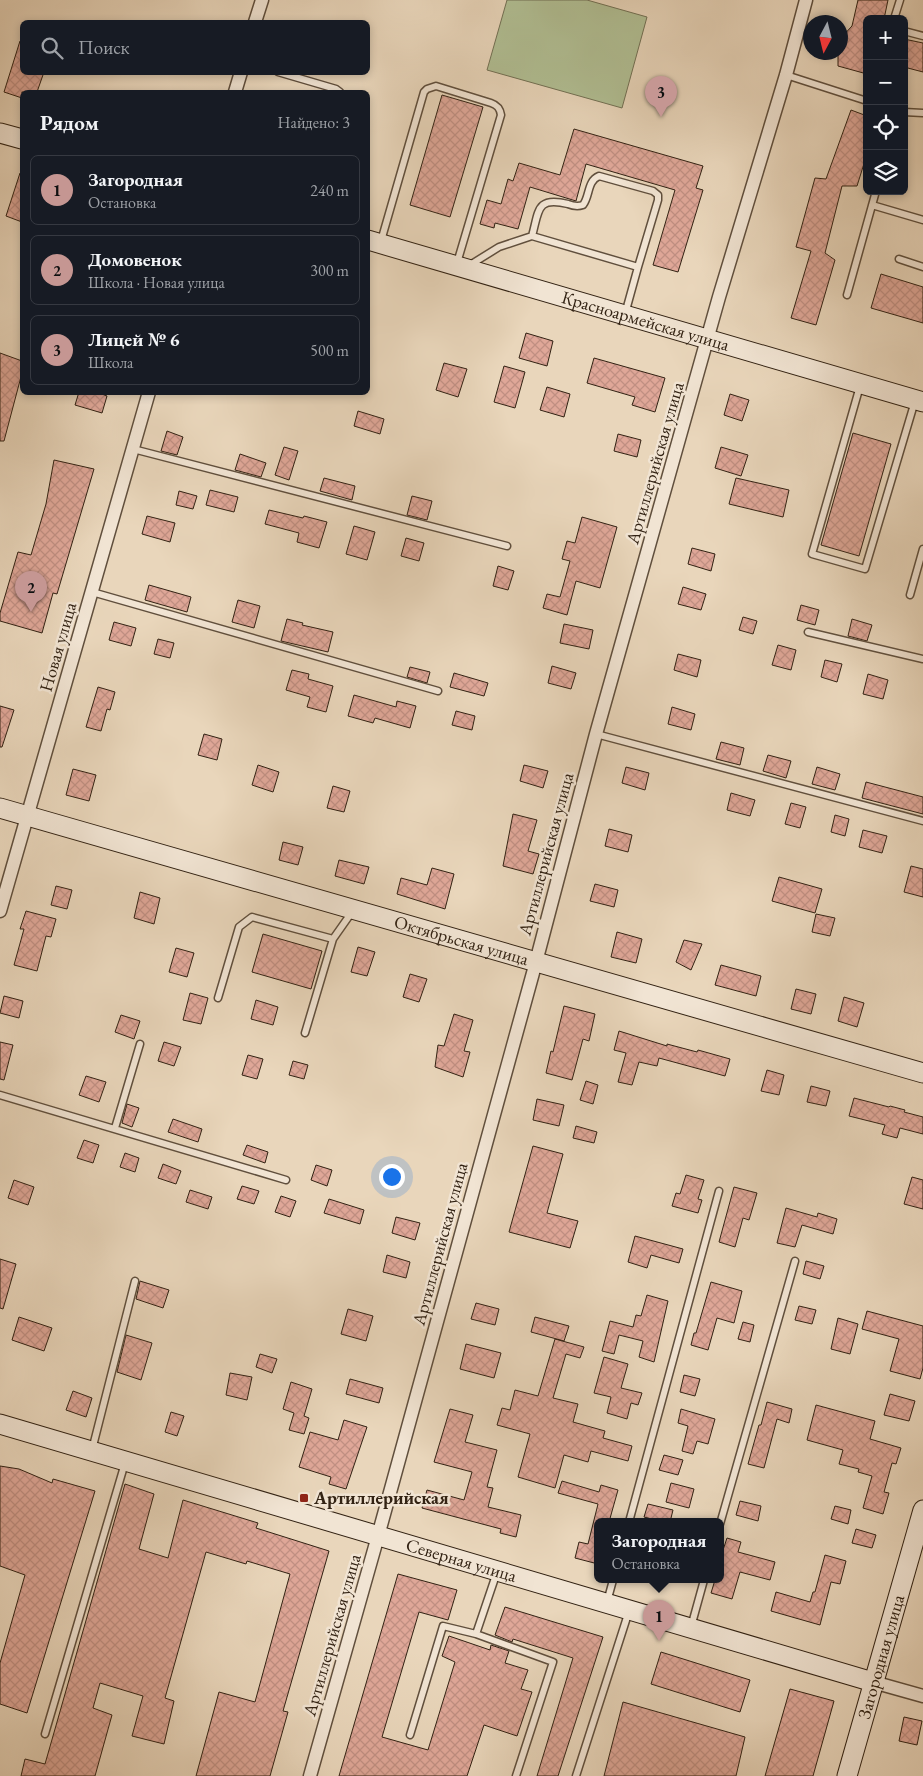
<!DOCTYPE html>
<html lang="ru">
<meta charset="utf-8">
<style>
:root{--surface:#171b24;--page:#242831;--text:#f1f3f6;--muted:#9ea1a6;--line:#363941;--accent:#c59692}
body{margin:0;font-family:"EB Garamond",serif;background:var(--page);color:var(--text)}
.controls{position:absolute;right:15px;top:15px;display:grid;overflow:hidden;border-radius:8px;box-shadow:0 2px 8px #0003}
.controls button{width:45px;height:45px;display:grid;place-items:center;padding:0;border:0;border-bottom:1px solid var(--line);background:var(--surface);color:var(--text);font:25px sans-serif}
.compass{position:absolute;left:803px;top:15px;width:45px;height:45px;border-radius:50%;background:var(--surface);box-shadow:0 2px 8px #0003;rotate:187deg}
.you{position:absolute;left:391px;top:1176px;width:18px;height:18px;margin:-12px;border:4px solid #fff;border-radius:50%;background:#1a73e8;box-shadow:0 0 0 8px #1a73e833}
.badge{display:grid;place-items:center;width:32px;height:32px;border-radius:50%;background:var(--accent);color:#111;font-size:16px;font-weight:700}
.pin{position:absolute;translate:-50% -41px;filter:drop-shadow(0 1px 2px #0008)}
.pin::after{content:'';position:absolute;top:26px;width:18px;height:15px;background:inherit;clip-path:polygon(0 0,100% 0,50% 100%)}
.popup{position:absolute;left:594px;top:1518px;width:130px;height:65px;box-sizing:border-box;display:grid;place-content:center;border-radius:8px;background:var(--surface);filter:drop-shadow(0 1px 4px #0005);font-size:16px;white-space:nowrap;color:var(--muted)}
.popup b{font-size:19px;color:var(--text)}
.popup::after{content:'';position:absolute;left:50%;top:100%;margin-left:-10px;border:10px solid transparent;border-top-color:var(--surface)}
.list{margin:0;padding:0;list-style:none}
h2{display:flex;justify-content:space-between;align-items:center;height:65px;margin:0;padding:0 20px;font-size:21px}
h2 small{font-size:16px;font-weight:400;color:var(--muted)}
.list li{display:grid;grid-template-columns:32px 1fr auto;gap:15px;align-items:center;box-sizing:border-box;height:70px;margin:0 10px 10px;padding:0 10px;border:1px solid var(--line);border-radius:8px}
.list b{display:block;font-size:19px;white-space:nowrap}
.list p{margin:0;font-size:16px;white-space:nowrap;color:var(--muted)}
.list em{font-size:16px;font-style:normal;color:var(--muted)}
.icon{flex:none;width:28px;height:28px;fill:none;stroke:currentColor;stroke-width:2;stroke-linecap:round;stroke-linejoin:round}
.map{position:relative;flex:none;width:923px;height:1776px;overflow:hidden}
.search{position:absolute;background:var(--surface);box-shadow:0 2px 8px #0003;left:20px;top:20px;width:350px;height:55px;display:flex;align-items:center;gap:12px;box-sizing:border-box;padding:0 18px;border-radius:8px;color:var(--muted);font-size:19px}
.panel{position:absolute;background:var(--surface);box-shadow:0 2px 8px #0003;left:20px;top:90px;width:350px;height:305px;border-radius:8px}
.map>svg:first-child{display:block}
.garden{fill:#b1bf94;stroke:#727054}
.building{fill:url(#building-cross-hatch);stroke:#322213}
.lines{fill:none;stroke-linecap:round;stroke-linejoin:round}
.lane-casing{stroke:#604f3d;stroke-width:9}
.street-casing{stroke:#604f3d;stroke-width:15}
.secondary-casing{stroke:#322213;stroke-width:21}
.lane{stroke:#f1e4d3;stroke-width:6}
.street{stroke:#f1e4d3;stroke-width:12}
.secondary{stroke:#f1e4d3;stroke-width:19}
.poi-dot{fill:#8f2418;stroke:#f1e4d3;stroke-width:2}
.labels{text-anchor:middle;stroke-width:5;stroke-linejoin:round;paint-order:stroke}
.street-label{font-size:18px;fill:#322213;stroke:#f1e4d3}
.poi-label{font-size:18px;font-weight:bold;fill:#322213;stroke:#f1e4d3;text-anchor:start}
</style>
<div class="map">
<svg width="923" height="1776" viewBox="0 0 923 1776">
<defs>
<pattern id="building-cross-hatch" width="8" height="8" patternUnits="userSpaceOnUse" patternTransform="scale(1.25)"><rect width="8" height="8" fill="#dfa798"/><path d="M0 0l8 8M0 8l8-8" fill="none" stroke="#c08f82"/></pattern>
</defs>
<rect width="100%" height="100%" fill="#e9d6bb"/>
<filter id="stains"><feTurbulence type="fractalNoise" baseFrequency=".004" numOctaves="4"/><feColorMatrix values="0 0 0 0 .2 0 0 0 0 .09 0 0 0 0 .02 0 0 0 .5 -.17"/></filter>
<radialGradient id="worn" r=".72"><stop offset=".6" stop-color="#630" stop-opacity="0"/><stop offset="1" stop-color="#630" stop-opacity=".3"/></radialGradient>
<path class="garden" d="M507,0H587L647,17L622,108L487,70Z"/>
<path class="building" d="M858,0H888L884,19H867V74L838,66V52H840V39L852,26Z
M904,39L923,43V72L904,67Z
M20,41L22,42V72H44L37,92H22V98L4,92Z
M442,95L483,107L450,217L410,205Z
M851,110L867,116V154L857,186H842L825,253L835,260L816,325L791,318L811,251L796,247L815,178L826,179Z
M574,129L703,166L696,188L703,190L678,272L653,265L675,190L586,164L576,201L530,187L518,229L495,223L494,228L480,224L487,200L501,204L508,179L513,181L519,163L560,175Z
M20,173L22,174V222L6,216Z
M881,274L923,287V323L871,308Z
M526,333L553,341L547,366L519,358Z
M0,353L22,361V373L4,441H0Z
M594,358L665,378L655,412L632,405L635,397L587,383Z
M444,363L467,369L458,397L436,390Z
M504,366L525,372L515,408L494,402Z
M547,387L570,394L564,417L540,410Z
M79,392H97L107,396L102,413L75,405Z
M730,394L749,400L742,421L724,415Z
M358,411L384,419L380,434L354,426Z
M167,431L183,437L177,455L161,451Z
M853,433L891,444L859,556L821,545Z
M618,434L641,440L637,457L614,451Z
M284,447L298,451L289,480L275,475Z
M721,447L748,455L741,476L715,468Z
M240,454L266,463L261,477L235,470Z
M54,460L94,469L57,594L53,593L42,633L0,621V613L18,552L31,555L46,504Z
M324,478L355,486L352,500L320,491Z
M736,478L789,490L783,517L729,504Z
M210,490L238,497L234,512L206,505Z
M179,491L197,496L193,509L176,505Z
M412,496L432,501L427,520L407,515Z
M269,510L303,518L304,516L327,522L319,548L297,542L299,533L265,524Z
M147,516L175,523L170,542L142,534Z
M582,517L617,527L600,588L576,581L567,615L543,608L547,594L560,597L570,561L562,559L567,541L575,543Z
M354,526L375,532L367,560L346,554Z
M406,538L424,543L419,561L401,556Z
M692,548L715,554L711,571L688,564Z
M498,566L514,571L508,590L493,586Z
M149,585L191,597L187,612L145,600Z
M683,587L706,594L701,610L678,604Z
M238,600L260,606L254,628L232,622Z
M801,605L819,610L815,625L797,620Z
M743,617L757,621L753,634L739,630Z
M287,619L303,623L302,625L333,632L328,652L281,641Z
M852,619L872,625L867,641L848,636Z
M114,622L136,628L131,646L109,640Z
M564,624L593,630L589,649L560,643Z
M158,639L174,643L170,658L154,654Z
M778,645L796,650L791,670L772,665Z
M678,654L701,660L697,677L674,670Z
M825,660L842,664L837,682L821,677Z
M552,666L576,673L571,689L548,683Z
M410,667L430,672L427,683L407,677Z
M292,670L309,674L308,679L333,686L326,712L307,707L310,697L286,690Z
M454,673L488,683L484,696L450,687Z
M868,674L888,680L883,699L863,694Z
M98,687L115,692L110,710L107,709L101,731L86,727Z
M354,695L396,707L397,701L416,706L410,728L375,718L373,723L348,716Z
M0,706L14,710L2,747H0Z
M672,707L695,714L691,730L668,724Z
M456,711L475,716L472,730L452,725Z
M204,734L222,739L217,760L198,755Z
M721,742L744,748L740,765L716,759Z
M768,755L791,761L786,778L763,771Z
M258,765L279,772L273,792L252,785Z
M524,765L548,771L543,788L520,781Z
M626,767L649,773L645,790L622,783Z
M817,767L840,774L835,790L812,784Z
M73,769L96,775L89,801L66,795Z
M866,782L923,797V814L862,798Z
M333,786L350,791L344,812L327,808Z
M731,793L755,800L750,816L727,810Z
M791,803L806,807L800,828L785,824Z
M513,814L537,820L528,851L539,854L533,874L503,866Z
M835,815L849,819L845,836L831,832Z
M609,829L632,835L628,852L605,846Z
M863,830L887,836L882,853L859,847Z
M283,842L303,847L298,865L279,860Z
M339,860L369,867L364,884L335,876Z
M911,866L923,869V897L904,892Z
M432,868L454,874L445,909L397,894L401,878L427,885Z
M779,877L822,889L815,913L772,901Z
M595,884L618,890L614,907L590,901Z
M56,886L72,890L67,909L51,905Z
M140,892L160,898L154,924L134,918Z
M26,911L56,919L51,937L46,936L37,971L14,965L24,929H20Z
M816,914L835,918L830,936L812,932Z
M617,932L642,939L636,963L611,957Z
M263,934L322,951L311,989L252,972Z
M684,940L702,944L691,970L676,962Z
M358,947L375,952L367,976L351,972Z
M176,948L194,953L187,977L169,972Z
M721,965L761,976L756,996L715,985Z
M410,974L427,979L419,1002L403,997Z
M796,989L816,994L811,1014L791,1009Z
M190,993L208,998L201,1024L183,1020Z
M4,996L23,1001L19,1018L0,1013Z
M844,997L864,1003L857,1027L838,1021Z
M256,1000L278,1007L273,1025L251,1019Z
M564,1006L595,1014L589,1041L583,1039L572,1080L546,1073L551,1051L553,1052Z
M454,1014L473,1020L464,1051L470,1052L463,1077L435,1067L438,1045L444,1046Z
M121,1015L140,1021L134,1039L115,1032Z
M619,1031L667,1046V1044L697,1052L698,1050L730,1059L725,1076L659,1058L657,1066L639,1062L632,1085L618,1082L626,1053L614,1050Z
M0,1042L13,1045L4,1080L0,1079Z
M164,1042L181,1047L174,1066L158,1061Z
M248,1055L263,1059L257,1079L242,1075Z
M293,1061L308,1065L304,1079L289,1075Z
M767,1070L784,1075L779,1095L761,1091Z
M86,1076L106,1082L99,1102L79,1095Z
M586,1081L598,1085L593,1104L580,1100Z
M811,1086L830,1091L826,1106L807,1102Z
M854,1098L889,1107L890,1106L905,1110L904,1112L923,1117V1134L900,1128L897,1138L882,1134L885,1125L849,1116Z
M537,1099L564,1105L559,1126L533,1120Z
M127,1104L139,1108L132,1127L122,1123Z
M173,1119L202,1129L198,1142L168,1132Z
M576,1126L597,1132L594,1143L573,1138Z
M84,1140L99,1145L93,1163L77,1158Z
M247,1145L268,1152L265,1163L243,1155Z
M533,1146L563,1154L547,1213L578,1221L570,1248L509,1232Z
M125,1153L139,1158L135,1172L120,1167Z
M163,1164L181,1171L176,1184L158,1178Z
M316,1165L332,1170L327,1186L311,1180Z
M686,1175L704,1180L698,1199L702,1200L698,1213L672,1206L676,1193L680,1194Z
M912,1177L923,1180V1209L904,1204Z
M14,1180L34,1187L28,1205L8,1198Z
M242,1186L259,1191L254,1204L237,1199Z
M734,1187L757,1193L749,1220L743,1218L735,1247L719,1242Z
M190,1190L212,1197L208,1209L186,1202Z
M281,1196L296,1201L290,1217L275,1212Z
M329,1199L364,1210L360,1224L324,1213Z
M786,1208L817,1217L818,1213L837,1219L833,1234L802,1225L795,1247L777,1243Z
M396,1217L420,1223L415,1240L392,1233Z
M635,1236L683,1249L679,1263L651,1255L647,1268L628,1262Z
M387,1255L410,1262L406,1278L383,1272Z
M0,1259L16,1264L3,1309L0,1308Z
M806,1261L824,1266L820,1279L803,1274Z
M140,1281L169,1290L163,1308L136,1299Z
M711,1282L742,1291L734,1323L717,1318L708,1350L691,1345L694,1333H696Z
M647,1295L668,1301L654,1362L639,1357L643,1341L619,1335L614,1354L602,1351L610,1321L633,1327L636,1315L641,1316Z
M476,1303L499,1309L495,1325L471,1319Z
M799,1306L816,1310L812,1324L795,1320Z
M348,1309L373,1316L366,1341L341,1334Z
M867,1311L923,1326V1368L920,1379L890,1371L899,1339L862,1329Z
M19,1317L52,1328L44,1351L12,1340Z
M535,1317L569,1326L564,1341L531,1332Z
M838,1318L858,1324L850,1354L831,1349Z
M743,1322L754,1325L750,1342L738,1339Z
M126,1335L152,1343L141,1380L117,1372Z
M555,1339L584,1347L580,1358L566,1354L553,1398L578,1404L573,1422L605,1431L603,1438L632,1446L628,1461L591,1451L588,1462L564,1455L555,1488L518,1477L530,1434L497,1425L502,1408L510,1410L515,1390L538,1396Z
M466,1344L501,1353L494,1378L460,1369Z
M260,1354L277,1359L272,1373L256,1367Z
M604,1357L628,1364L621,1388L642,1393L638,1405L631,1403L627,1419L607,1413L611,1397L594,1393Z
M230,1373L252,1377L247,1400L226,1395Z
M684,1375L700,1379L695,1396L680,1392Z
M350,1379L383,1388L379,1403L346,1394Z
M291,1382L312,1389L304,1416L309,1418L304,1434L289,1430L294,1413L283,1409Z
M73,1391L92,1398L86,1417L66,1410Z
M890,1394L915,1401L909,1421L884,1415Z
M767,1402L792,1409L789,1423L777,1419L764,1468L748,1464L759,1425H761Z
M816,1405L875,1421L870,1439L901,1448L896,1464L892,1463L884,1492L889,1493L883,1514L863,1508L872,1476L858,1472L859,1469L839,1464L843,1450L807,1440Z
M450,1409L473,1415L465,1442L497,1450L487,1487L493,1488L488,1507L521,1515L516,1537L500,1533L501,1529L422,1508L427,1490L464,1500L472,1472L434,1462Z
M681,1409L715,1419L708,1444L697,1441L693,1454L682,1451L688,1426L678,1423Z
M171,1412L184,1416L177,1436L165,1432Z
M344,1420L367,1427L346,1489L329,1484L331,1477L299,1467L310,1432L338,1440Z
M664,1455L683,1460L678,1475L659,1470Z
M0,1466L19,1469L52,1483L53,1479L95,1491L27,1713L0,1704V1663L25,1575L0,1566Z
M562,1481L599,1492L601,1485L618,1490L609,1522H598V1564L575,1558L579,1542L588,1544L598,1504L558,1493Z
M671,1483L694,1489L689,1508L666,1502Z
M125,1484L154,1494L139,1549L168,1558L183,1500L258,1523L256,1528L329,1551L283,1711L288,1712L270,1776H196L219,1692L255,1702L290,1574L247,1561L246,1564L206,1552L165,1698L174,1701L164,1744L132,1736L143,1696L100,1683L93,1708L112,1715L95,1776H21L25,1759L45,1764Z
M740,1501L761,1506L758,1521L736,1515Z
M648,1504L673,1510L670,1522H663L644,1517Z
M835,1506L851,1510L848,1524L831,1519Z
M856,1529L876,1535L872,1548L852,1543Z
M727,1538L741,1542L738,1552L775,1562L770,1580L740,1572L732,1599L711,1593L715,1580H720V1559Z
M825,1555L846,1561L840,1584L831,1582L820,1625L771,1611L776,1592L810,1602L813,1592H815Z
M398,1574L457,1590L448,1620L419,1612L382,1737L428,1750L455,1662L442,1656L449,1636L490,1650L491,1645L509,1651L505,1663L528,1670L521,1689L532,1692L517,1736L484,1725L467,1776H339Z
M505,1607L603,1637L558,1776H537L573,1658L513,1639L512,1642L495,1635Z
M661,1652L750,1680L740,1712L651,1684Z
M790,1689L834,1701L813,1776H765Z
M623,1702L745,1737L736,1776H604Z
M904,1717L922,1721L917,1745L899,1741Z"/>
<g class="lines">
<g class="lane-casing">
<path id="lane" d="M894,19L900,0
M904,31L923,36
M278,72L336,89L340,92
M786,75L867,101
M904,112L923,113
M872,205L923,220
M381,241L424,92L427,89L436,86L491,103C497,105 500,108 501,115L457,263
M899,259L923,267
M470,265L499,247L532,236
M847,295L876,191
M625,314L638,267L532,236C539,211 536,196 568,204C573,206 577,207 583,205C590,196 587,181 599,176L653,191L658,195V200L638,267
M860,386L812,554L865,569L915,401
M133,449L507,546
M92,592L438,691
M910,595L923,549
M808,632L923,659
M596,734L923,821
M218,998L239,927L252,917L333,939
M305,1033L333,939L352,912
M0,1095L286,1180
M115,1128L140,1044
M92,1450L135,1281
M629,1522L719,1191
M720,1524L795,1261
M497,1572L476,1634L553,1662L516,1776
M607,1602L613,1580
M691,1627L704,1580
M45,1734L125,1463
M410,1735L443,1626L476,1634
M576,1776L629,1611"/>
</g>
<g class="street-casing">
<path id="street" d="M255,22L262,0
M235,92L241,72
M0,911L149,392
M873,1682L923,1696
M310,1776L378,1536L536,962L596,734L719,297L786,75L806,0"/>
</g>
<g class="secondary-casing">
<g id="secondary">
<path d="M0,133L22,139"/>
<path id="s1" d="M368,240L923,402"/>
<path id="s2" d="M0,808L923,1073"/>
<path id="s3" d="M0,1424L873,1682"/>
<path id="s4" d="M847,1776L923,1510"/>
</g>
</g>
<use href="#lane" class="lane"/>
<use href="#street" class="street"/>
<use href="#secondary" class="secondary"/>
</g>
<rect class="poi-dot" x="299" y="1493" width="10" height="10" rx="2.5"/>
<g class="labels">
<g class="street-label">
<text dy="6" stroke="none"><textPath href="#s1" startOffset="289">Красноармейская улица</textPath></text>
<text transform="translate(655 463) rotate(-74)" y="6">Артиллерийская улица</text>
<text transform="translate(58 647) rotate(-74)" y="6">Новая улица</text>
<text transform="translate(546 854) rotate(-75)" y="6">Артиллерийская улица</text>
<text dy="6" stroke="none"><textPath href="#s2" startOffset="480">Октябрьская улица</textPath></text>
<text transform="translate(440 1244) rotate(-75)" y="6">Артиллерийская улица</text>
<text dy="6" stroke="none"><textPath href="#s3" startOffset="481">Северная улица</textPath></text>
<text transform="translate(332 1635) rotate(-74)" y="6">Артиллерийская улица</text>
<text dy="6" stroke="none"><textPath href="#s4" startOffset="124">Загородная улица</textPath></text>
</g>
<g class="poi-label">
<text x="314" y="1504">Артиллерийская</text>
</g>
</g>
<rect width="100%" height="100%" filter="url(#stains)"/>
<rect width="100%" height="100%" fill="url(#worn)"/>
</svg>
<div class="controls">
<button>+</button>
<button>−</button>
<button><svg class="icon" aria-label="locate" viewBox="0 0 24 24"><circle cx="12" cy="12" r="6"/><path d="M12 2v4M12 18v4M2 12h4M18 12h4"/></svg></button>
<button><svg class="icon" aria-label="layers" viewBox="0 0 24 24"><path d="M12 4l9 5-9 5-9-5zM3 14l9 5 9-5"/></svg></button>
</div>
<svg class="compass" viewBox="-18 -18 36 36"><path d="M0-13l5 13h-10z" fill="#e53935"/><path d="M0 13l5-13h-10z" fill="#9ea1a6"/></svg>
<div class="you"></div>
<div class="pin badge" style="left:659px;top:1641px">1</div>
<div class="popup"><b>Загородная</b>Остановка</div>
<div class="pin badge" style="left:31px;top:612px">2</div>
<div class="pin badge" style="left:661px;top:117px">3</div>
<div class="search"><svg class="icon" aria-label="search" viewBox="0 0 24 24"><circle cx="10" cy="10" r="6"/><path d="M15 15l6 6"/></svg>Поиск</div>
<section class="panel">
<h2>Рядом<small>Найдено: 3</small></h2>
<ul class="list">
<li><span class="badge">1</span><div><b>Загородная</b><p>Остановка</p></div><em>240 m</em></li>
<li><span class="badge">2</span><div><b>Домовенок</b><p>Школа · Новая улица</p></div><em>300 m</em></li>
<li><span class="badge">3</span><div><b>Лицей № 6</b><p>Школа</p></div><em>500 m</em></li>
</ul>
</section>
</div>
